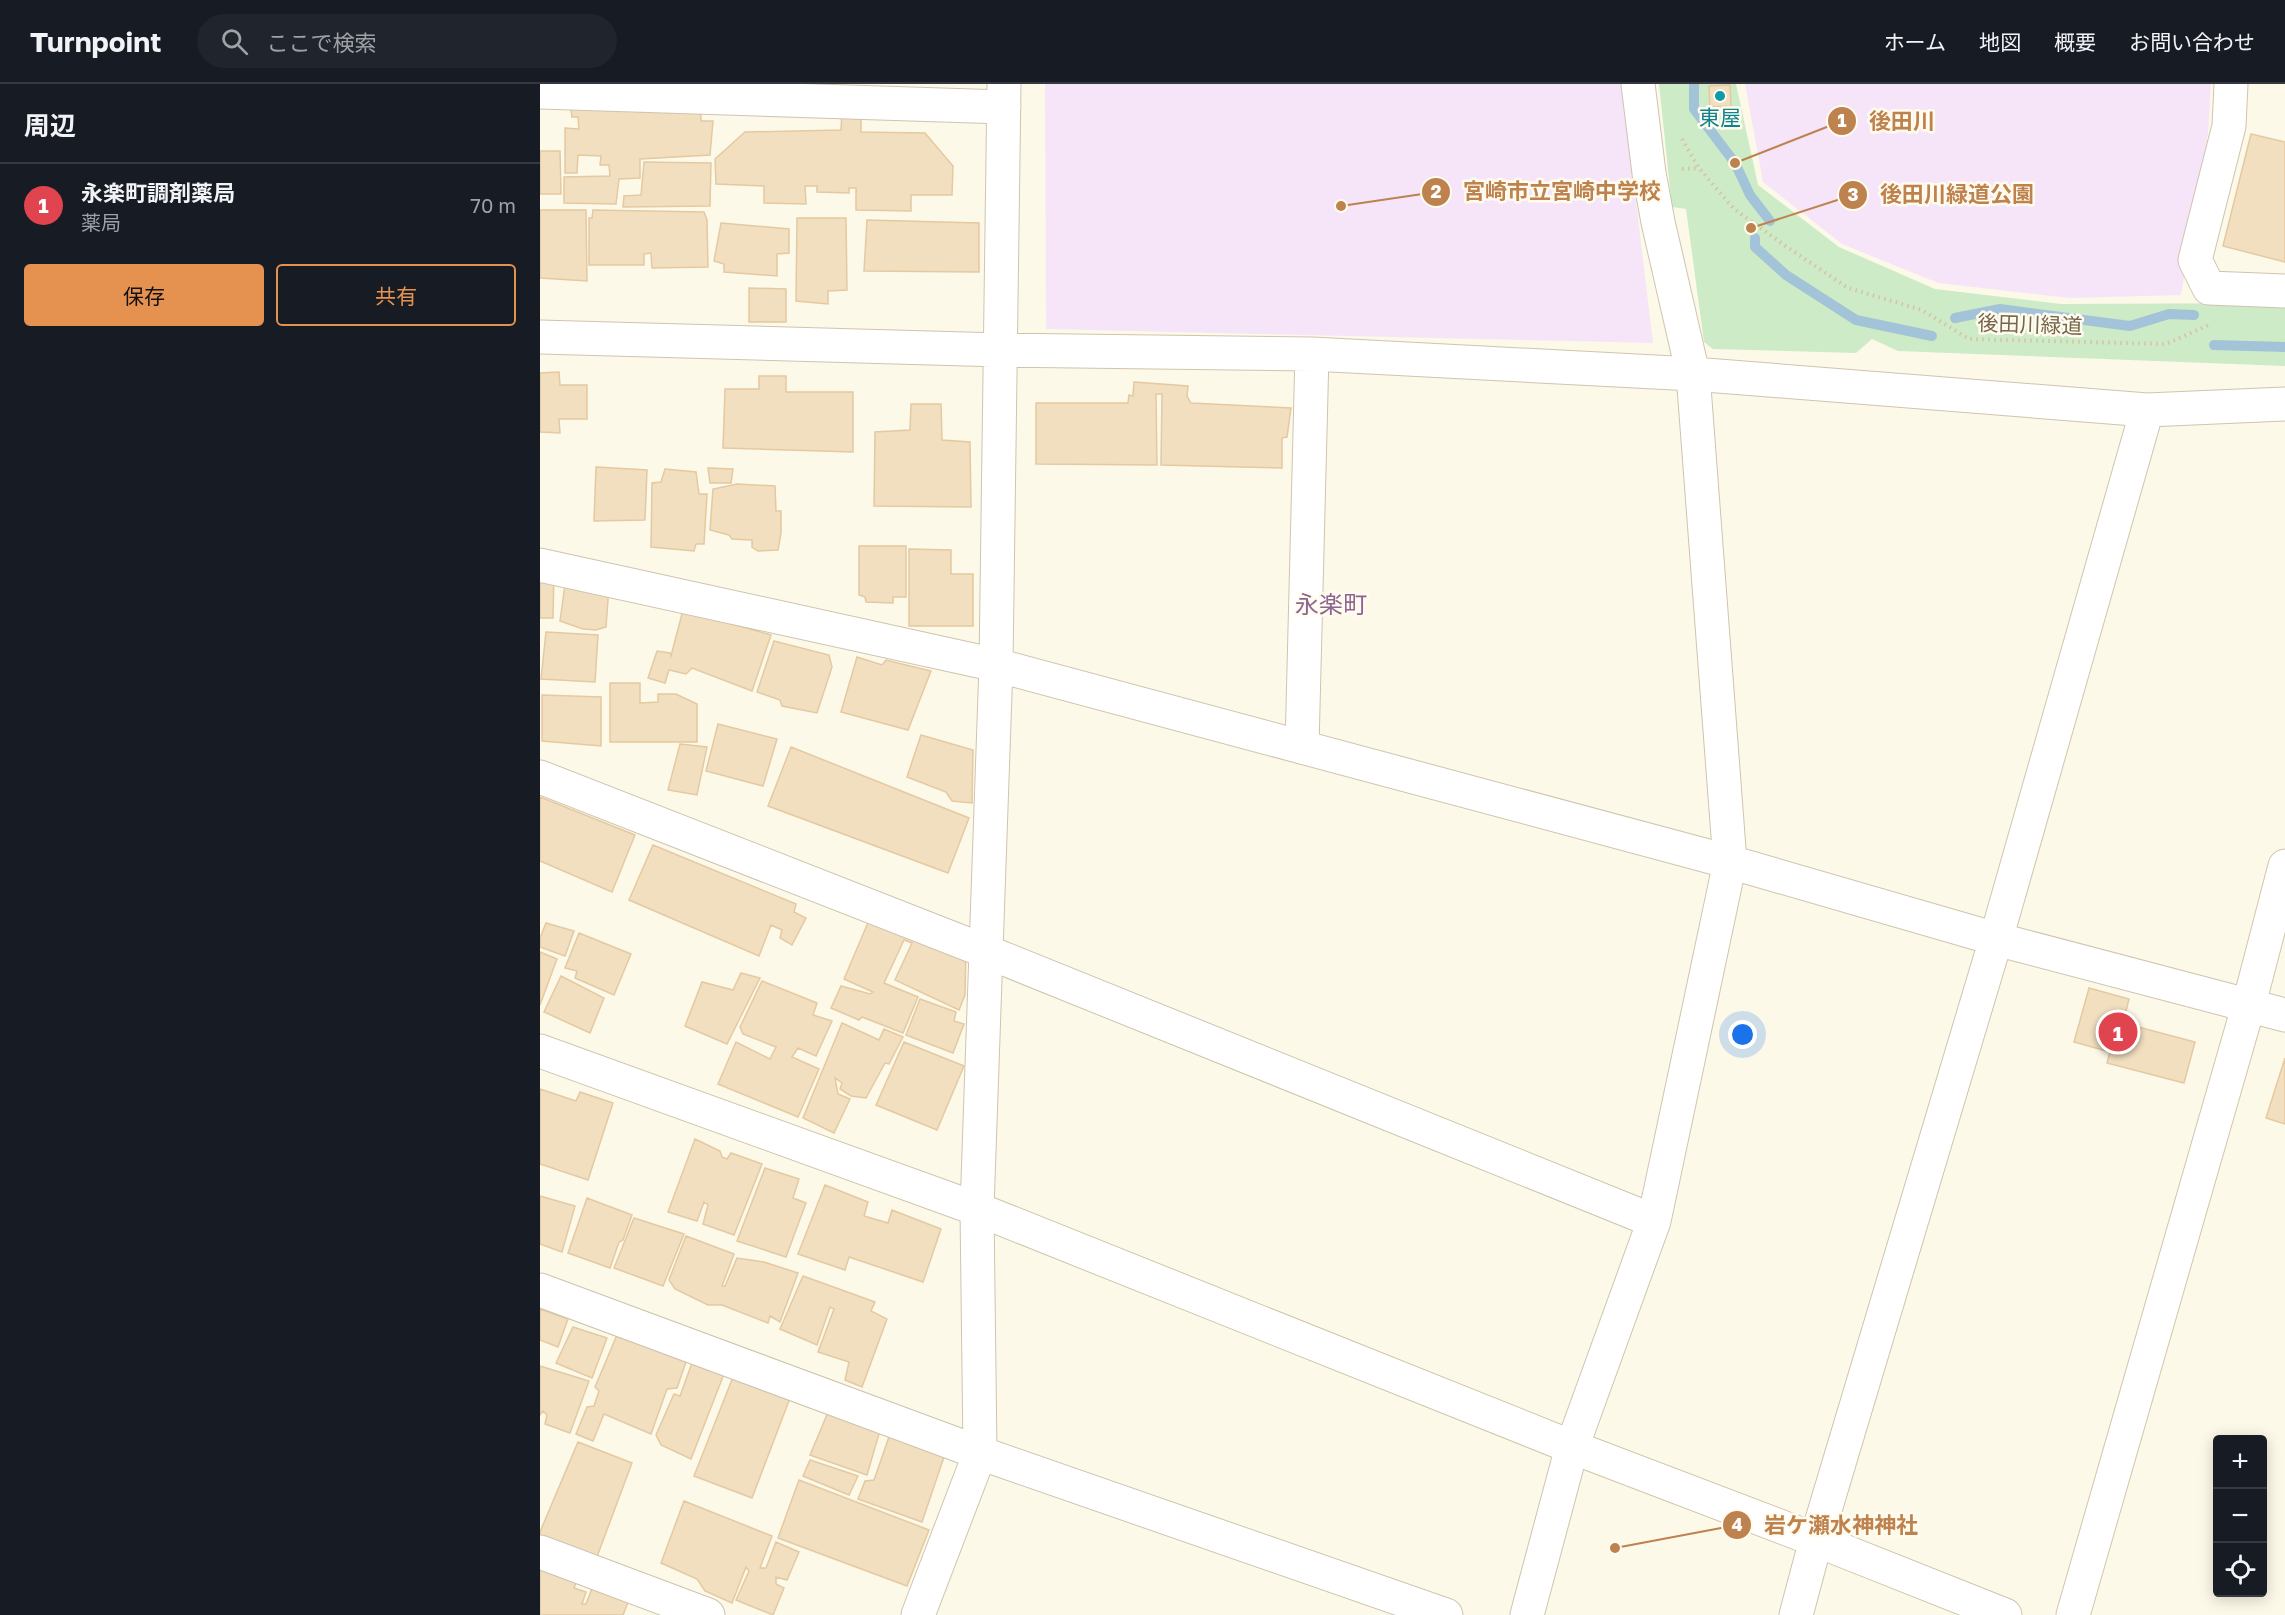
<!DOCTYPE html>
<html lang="ja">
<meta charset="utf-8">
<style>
:root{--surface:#171b24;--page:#20242c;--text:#f1f3f6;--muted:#9ea1a6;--line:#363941;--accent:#e5914f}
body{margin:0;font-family:"Golos Text","Noto Sans JP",sans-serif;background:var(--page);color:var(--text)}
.controls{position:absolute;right:18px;bottom:18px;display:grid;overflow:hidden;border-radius:6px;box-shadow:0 3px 15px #0003}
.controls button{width:54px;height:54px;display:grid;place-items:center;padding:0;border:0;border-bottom:2px solid var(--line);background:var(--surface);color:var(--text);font:30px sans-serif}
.you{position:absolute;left:1203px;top:951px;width:21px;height:21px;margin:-15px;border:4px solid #fff;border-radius:50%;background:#1a73e8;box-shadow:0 0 0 9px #1a73e833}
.badge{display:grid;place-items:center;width:39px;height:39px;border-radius:50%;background:var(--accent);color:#fff;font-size:20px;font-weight:700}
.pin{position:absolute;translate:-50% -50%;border:3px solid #fff;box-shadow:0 2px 6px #0006}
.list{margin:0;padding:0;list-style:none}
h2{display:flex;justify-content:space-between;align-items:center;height:78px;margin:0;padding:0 24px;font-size:26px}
h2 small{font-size:20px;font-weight:400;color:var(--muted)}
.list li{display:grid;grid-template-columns:39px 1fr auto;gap:18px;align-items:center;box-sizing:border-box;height:84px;padding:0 24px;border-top:2px solid var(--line)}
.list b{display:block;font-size:22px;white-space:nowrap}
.list p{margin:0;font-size:20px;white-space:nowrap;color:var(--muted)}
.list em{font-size:20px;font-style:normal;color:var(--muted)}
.actions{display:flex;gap:12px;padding:18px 24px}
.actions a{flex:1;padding:14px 0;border:2px solid var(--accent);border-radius:6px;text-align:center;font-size:21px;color:var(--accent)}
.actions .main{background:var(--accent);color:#111}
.icon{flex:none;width:33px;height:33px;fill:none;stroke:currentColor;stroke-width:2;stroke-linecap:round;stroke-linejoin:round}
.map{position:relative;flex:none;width:1745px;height:1531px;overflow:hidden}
header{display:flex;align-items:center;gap:36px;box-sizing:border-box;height:84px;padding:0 30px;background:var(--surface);border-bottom:2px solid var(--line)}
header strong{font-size:28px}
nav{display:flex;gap:33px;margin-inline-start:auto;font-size:21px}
.search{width:420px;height:54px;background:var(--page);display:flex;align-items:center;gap:15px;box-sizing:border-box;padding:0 21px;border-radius:33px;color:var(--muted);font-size:22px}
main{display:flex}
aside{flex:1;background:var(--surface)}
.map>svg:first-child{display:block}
.education{fill:#f6e5f9}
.green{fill:#cdebc6}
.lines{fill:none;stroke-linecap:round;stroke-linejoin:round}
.stream{stroke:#a3c4d8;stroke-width:10}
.building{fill:#f2dfc0;stroke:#e4c9a1;stroke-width:1.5}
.street-casing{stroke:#cfc4ae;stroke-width:35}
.secondary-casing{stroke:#d2c5ab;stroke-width:35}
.path{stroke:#d7c2a3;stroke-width:4;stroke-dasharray:1.5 4.5;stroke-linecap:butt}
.street{stroke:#fff;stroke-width:33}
.secondary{stroke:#fff;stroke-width:33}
.culture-dot{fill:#0f9aa8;stroke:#fffcef;stroke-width:2}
.labels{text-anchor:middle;stroke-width:5;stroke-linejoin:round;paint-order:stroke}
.culture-label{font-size:21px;fill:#0d838f;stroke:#fffcef}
.street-label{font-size:21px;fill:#77654c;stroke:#fffcef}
.quarter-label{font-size:24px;fill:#8d6493;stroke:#fffcef}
.leader{fill:none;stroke:#be824e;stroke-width:2}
.callout-dot{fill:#be824e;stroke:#fffcef;stroke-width:2}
.mark-label{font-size:18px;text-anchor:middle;font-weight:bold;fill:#fff}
.callout-label{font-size:22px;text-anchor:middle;font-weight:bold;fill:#be824e;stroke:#fffcef;stroke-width:5;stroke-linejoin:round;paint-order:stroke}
</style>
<header>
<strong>Turnpoint</strong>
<div class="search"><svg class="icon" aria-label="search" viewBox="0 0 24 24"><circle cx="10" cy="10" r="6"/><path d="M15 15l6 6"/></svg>ここで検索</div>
<nav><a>ホーム</a><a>地図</a><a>概要</a><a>お問い合わせ</a></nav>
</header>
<main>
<aside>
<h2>周辺<small></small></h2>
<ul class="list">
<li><span class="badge" style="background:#e0444e">1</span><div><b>永楽町調剤薬局</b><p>薬局</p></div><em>70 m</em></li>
</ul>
<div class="actions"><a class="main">保存</a><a>共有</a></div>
</aside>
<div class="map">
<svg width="1745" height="1531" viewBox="0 0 1745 1531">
<rect width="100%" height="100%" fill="#fcf9e9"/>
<path class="education" d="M505,0H1082L1113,259L506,245Z
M1205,0H1671L1668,50L1641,211L1530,214L1398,199L1302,160L1223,98Z"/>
<path class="green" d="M1119,0H1196L1218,101L1299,163L1395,205L1521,220L1745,219V282L1358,267L1332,255L1316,269L1173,265L1164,258L1146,125L1132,123Z"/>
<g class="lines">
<path class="stream" d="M1154,0V25L1195,79L1210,111L1230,137
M1215,154V163L1246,191L1316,236L1392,252
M1415,234L1460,225L1590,242L1629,230L1654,231
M1674,261L1745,263"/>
</g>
<path class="building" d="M1190,1L1191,22L1170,23L1169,2Z
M29,12L160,16L161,37H173L170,71L100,75V94L79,95L76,120L24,119V93L70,92L69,81H60L61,72L38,71L37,89H25V44L39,45L38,33H32Z
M302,28H321V48L385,49L413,82L412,111H371V127L316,126V104H309V109L277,108V102H265L266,120L224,119V102L176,100L175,75L205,48L301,46Z
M1711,50L1745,58V178L1683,162Z
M0,67H20L21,110H0Z
M104,78L171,79L170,122L83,123L84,112L101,111Z
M0,126H46L47,197L0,194Z
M53,126L164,128L167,136L168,183L112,184L111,169L104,170V181H49V134H52Z
M257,134H306L307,206L288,207V220L256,217Z
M327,136L439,139V188L324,187Z
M181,139L249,145V169L237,170V192L184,188V180L174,177Z
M209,204L246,205V238H209Z
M19,288L20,301H47V335H19L20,349L0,348V289Z
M219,292H246V308H313V368L183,364L185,305H219Z
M594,298L648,302L647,312L651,319L751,324L747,353L742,354V384L621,381L622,310H616L617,381L496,380V319H588L589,311L593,312Z
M371,320H401L402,356L430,358L431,423L334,422L335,348L370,346Z
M56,383L107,386L105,436L54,437Z
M168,384L193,385L191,399H170Z
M125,385L156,388L159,410H167L164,460H156L154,467L111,463L112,399L121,398Z
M197,400L235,402L236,427H241V449L238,466L218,467L212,463V456L192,455L189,451L170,446L173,405Z
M319,462H366V513H353V519L326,518L325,513L319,511Z
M369,465L411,466V490H433V542H369Z
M0,484L14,487L13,534H0Z
M25,501L69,502L66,543L56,546L43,545L20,537Z
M143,526L231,551L212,607L152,584L146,590L129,586L125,599L108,594L117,567L130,569L131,572Z
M6,548L58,551L55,598L1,595Z
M234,557L289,571L292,583L277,629L242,622L240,616L217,608Z
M317,573L342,581L346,576L391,587L368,646L301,628Z
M70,599H100V619L118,618V610H136L157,620V658H70Z
M2,611L61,613V662L2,657Z
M178,640L237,655L223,702L166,687Z
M381,651L433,666L432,719L412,717L406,708L367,693Z
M140,660L167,663L157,711L128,706Z
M251,663L429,734L408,789L228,722Z
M0,713L95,751L72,808L0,777Z
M113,761L256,820L254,828L266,834L252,861L240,854L242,846L231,841L219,872L89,816Z
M333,827L426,863L425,911L419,926L355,896L372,859L364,856L344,899L378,913L363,949L322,933L319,936L291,924L301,902L330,910L333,908L304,895Z
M6,839L34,847L25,872L0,863V854Z
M39,849L91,870L74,911L35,894L37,887L25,884Z
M0,868L17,875L0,921Z
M201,889L220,894L187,960L145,942L162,898L193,906Z
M21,892L64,914L50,949L4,928Z
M222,897L277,919L273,931L292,937L276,972L258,964L252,973L279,985L258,1033L178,1000L196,958L230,975L236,963L203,950L200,943Z
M1549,904L1589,915L1583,939L1655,958L1644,999L1567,979L1570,968L1534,958Z
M380,915L416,928L414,937L424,940L413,969L366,951Z
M302,939L339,956L344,945L363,953L349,980L345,979L326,1014L311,1012L300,1005L302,999L295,994L298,1010L310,1015L294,1049L263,1034Z
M364,958L424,982L397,1046L336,1021Z
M1745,974V1040L1726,1034Z
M0,1005L36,1017L40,1008L73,1019L48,1096L0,1080Z
M155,1055L180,1067L182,1073L187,1075L191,1069L222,1080L194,1151L163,1140L168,1121L164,1118L157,1137L128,1128Z
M225,1084L259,1095L253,1114L266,1119L246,1173L197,1157Z
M285,1101L328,1118L324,1132L348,1139L352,1126L401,1145L383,1198L309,1173L305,1186L258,1170Z
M0,1112L35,1122L22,1168L0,1160Z
M47,1114L92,1131L83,1156L79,1158L70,1184L28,1169Z
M94,1134L144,1150L123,1202L74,1184Z
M146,1152L194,1170L182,1202H185L197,1174L224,1178L258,1189L240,1238L230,1232L228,1239L182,1221H168L135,1205L129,1196Z
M263,1192L335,1218L331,1227L347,1235L322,1303L305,1296L309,1278L278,1268L294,1225L290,1223L277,1261L240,1245Z
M0,1225L28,1235L18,1263L0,1256Z
M33,1243L67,1254L52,1294L16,1279Z
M77,1251L146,1278L137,1304L127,1305L111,1350L64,1330L53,1357L36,1350L47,1323L54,1322L59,1307L55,1303Z
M152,1279L184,1290L151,1375L121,1361L116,1351L134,1310L140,1312Z
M0,1282L49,1297L30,1349L5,1340L7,1331L3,1327L0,1331Z
M193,1293L250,1314L212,1414L154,1392Z
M289,1326L341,1343L327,1391L270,1371Z
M350,1350L405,1370L382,1438L318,1415L325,1397L334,1396Z
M38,1358L92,1379L55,1478L0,1457V1448Z
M270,1376L318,1392L309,1411L263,1392Z
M259,1396L389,1446L367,1502L238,1454Z
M144,1417L232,1452L220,1484H226L236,1458L259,1468L247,1496L236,1493V1500L244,1504L233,1531L196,1516L209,1487L206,1483L192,1519L165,1507L157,1495L121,1479Z
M0,1479L38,1493L34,1504L46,1508L42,1520H46L53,1502L89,1516L83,1531H0Z"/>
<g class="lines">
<g class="street-casing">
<path id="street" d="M1691,0L1689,42L1655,176L1669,204L1745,207
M0,8L464,23
M0,253L461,266L772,270L1153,290L1607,326L1745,320
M0,481L456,581L1190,778L1456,855L1745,931
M762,663L772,270
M0,693L445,867L1114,1137
M0,1206L440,1369L906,1531
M0,1468L168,1531
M378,1531L440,1369L437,1125L456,581L464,0
M987,1531L1032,1363L1114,1137L1190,778L1153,290L1118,138L1109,89L1098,0
M1256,1531L1276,1456L1456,855L1607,326"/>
</g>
<g class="secondary-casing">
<path id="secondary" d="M0,967L437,1125L1032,1363L1276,1456L1465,1531
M1533,1531L1709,920L1745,782"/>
</g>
<path class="path" d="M1142,55L1159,84L1194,125L1247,163L1308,204L1382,226L1429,255L1626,260L1671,240
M1142,85L1159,84"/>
<use href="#street" class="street"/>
<use href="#secondary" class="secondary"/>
</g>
<circle class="culture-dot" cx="1180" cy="12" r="6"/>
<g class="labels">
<g class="culture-label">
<text x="1180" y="41">東屋</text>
</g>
<g class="street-label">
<text transform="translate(1490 241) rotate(2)" y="7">後田川緑道</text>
</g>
<g class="quarter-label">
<text x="791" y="529">永楽町</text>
</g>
</g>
<path class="leader" d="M1195 79L1302 37M801 122L896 108M1211 144L1313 111M1075 1464L1197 1441"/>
<g class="callout-dot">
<circle cx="1195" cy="79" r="6"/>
<circle cx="801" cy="122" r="6"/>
<circle cx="1211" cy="144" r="6"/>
<circle cx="1075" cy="1464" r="6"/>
<circle cx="1302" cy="37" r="15"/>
<circle cx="896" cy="108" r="15"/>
<circle cx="1313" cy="111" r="15"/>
<circle cx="1197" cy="1441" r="15"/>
</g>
<g class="mark-label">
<text x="1302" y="43">1</text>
<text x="896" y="114">2</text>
<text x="1313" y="117">3</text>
<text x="1197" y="1447">4</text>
</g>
<g class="callout-label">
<text x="1362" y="45">後田川</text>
<text x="1022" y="115">宮崎市立宮崎中学校</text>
<text x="1417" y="118">後田川緑道公園</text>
<text x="1301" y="1449">岩ケ瀬水神神社</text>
</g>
</svg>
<div class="controls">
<button>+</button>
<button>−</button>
<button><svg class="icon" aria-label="locate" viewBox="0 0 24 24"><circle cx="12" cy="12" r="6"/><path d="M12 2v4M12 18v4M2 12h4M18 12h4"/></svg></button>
</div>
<div class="you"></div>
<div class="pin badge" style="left:1578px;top:948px;background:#e0444e">1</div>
</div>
</main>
